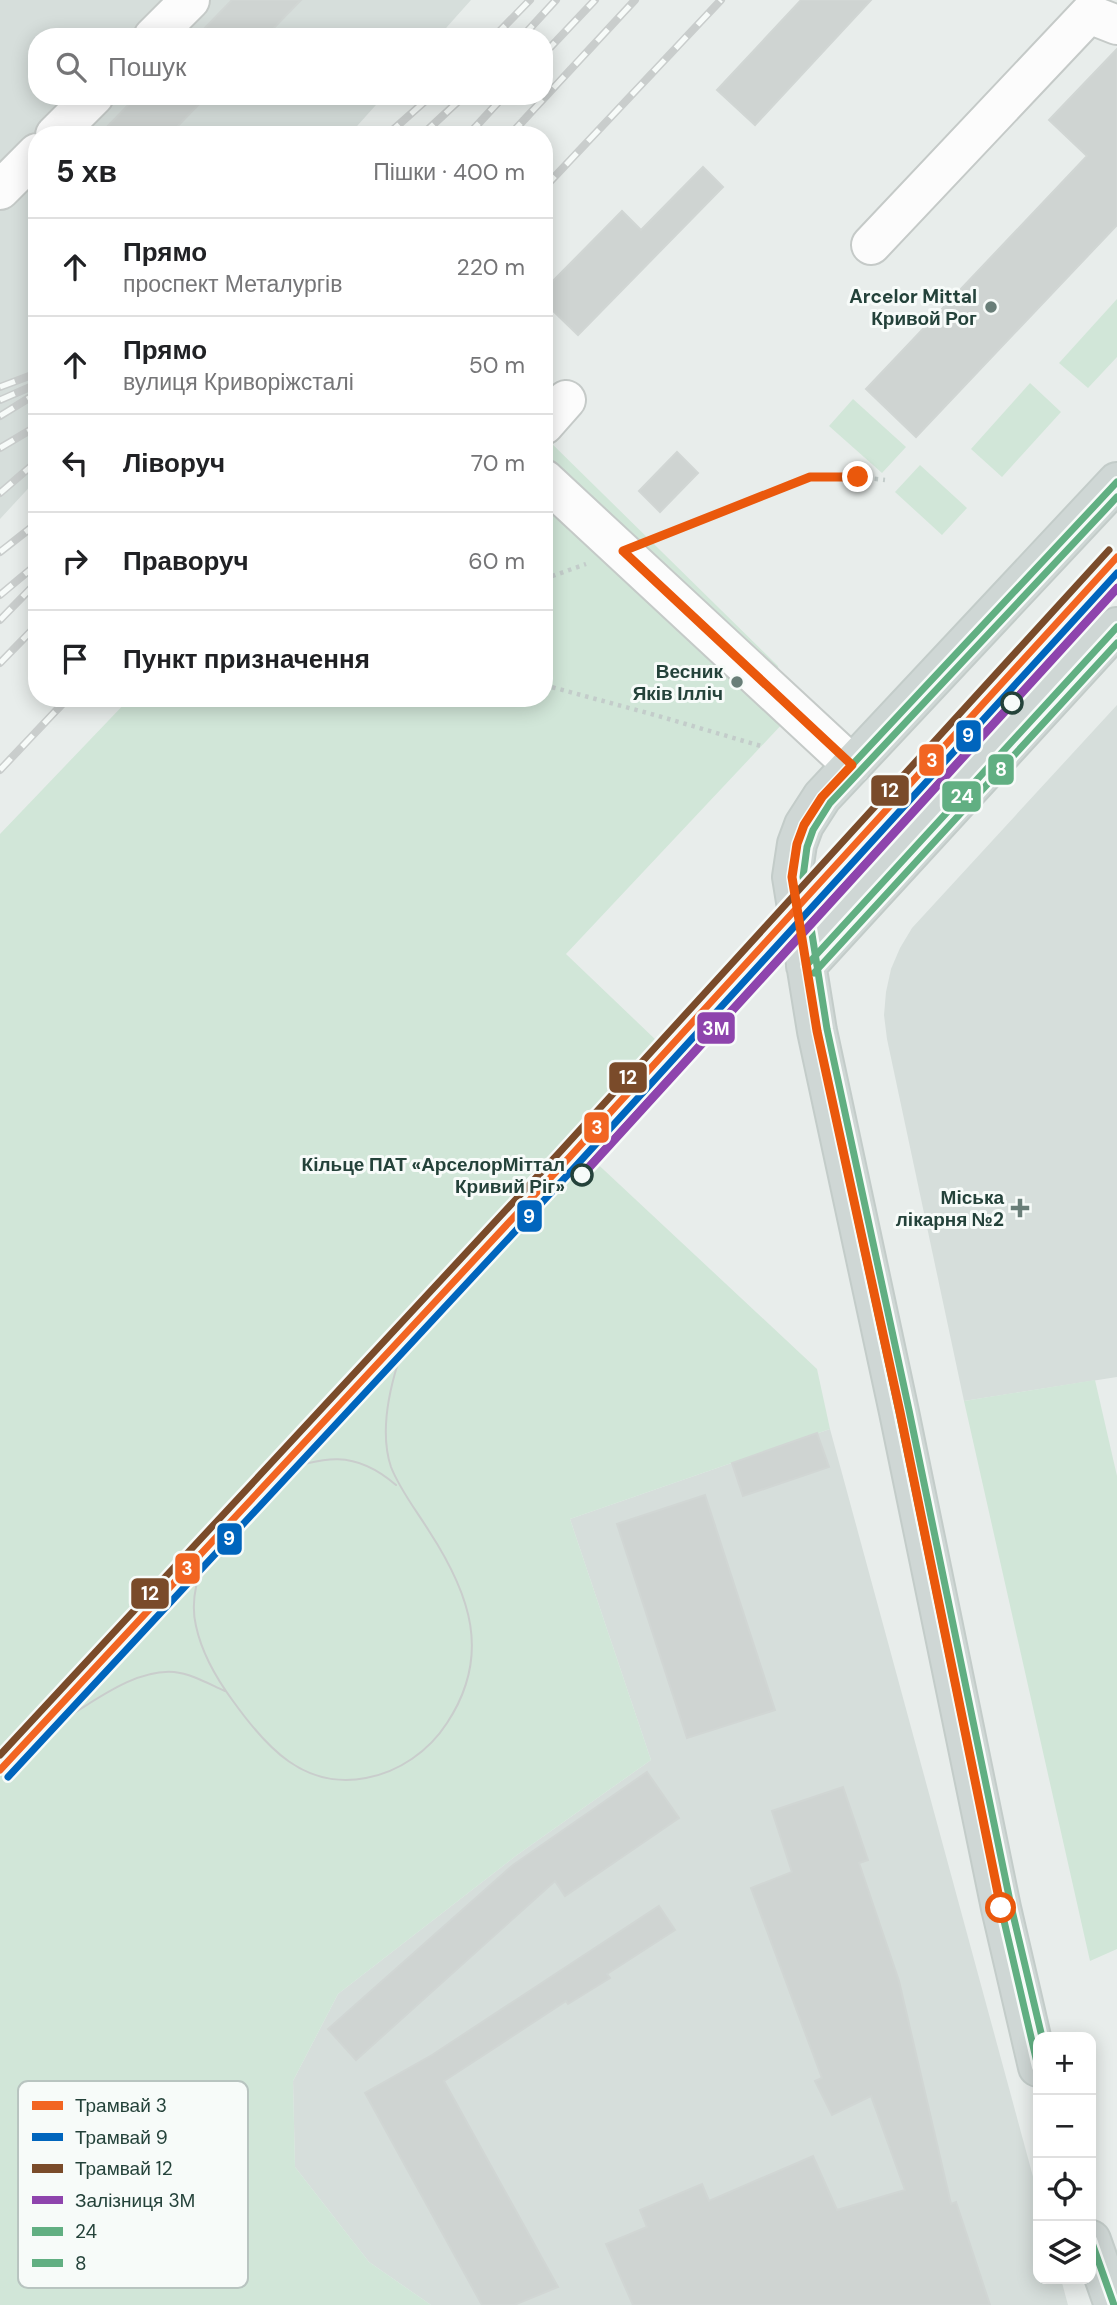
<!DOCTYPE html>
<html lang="uk">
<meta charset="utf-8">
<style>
:root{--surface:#fff;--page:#f6f6f6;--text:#202124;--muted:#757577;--line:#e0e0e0}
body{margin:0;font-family:"DM Sans",sans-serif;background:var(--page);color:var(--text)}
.controls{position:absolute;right:21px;bottom:21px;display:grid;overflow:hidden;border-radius:14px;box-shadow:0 4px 18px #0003}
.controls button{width:63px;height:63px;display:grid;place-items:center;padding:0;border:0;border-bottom:2px solid var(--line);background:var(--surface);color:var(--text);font:35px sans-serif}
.stop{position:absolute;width:21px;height:21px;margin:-16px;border:5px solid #ea580c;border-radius:50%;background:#fff}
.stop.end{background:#ea580c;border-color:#fff;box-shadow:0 2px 7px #0008}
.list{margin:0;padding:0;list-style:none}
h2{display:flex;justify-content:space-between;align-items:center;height:91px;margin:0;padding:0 28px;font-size:30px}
h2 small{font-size:23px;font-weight:400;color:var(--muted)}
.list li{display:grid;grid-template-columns:46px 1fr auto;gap:21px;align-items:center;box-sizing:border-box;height:98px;padding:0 28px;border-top:2px solid var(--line)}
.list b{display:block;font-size:26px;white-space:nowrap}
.list p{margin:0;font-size:23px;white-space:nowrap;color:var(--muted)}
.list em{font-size:23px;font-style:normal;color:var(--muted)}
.icon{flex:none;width:38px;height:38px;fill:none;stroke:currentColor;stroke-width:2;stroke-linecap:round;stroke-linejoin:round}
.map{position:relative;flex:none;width:1117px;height:2305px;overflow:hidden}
.search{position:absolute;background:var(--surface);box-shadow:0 4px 18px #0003;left:28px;top:28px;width:525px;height:77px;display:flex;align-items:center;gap:18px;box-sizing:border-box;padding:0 24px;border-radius:28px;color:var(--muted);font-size:26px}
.panel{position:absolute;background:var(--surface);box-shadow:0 4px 18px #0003;left:28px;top:126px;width:525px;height:581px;border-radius:28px}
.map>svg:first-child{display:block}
.built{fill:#d6dedb}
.green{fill:#d1e6d8}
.building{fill:#cfd4d2;stroke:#d1d6d4;stroke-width:2}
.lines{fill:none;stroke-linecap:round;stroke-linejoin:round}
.minor-casing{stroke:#c5cac8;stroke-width:42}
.major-casing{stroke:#c3ccc9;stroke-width:42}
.path{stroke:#c3ccca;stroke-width:4.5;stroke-dasharray:3.5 5;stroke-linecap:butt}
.minor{stroke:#fcfcfc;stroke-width:38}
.major{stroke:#cfd7d5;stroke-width:38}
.tram{stroke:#c9cdcc;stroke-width:2}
.rail-casing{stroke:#c9cdcc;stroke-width:8}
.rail{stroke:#f7fbf9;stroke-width:5;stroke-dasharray:16;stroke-linecap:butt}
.bus-1-casing{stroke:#f7fbf9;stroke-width:12}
.bus-2-casing{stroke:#f7fbf9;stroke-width:12}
.bus-1{stroke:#61af82;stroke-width:7}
.bus-2{stroke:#61af82;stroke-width:7}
.rail-1-casing{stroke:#f7fbf9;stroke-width:14}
.rail-1{stroke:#8e44ad;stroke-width:9}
.tram-1-casing{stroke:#f7fbf9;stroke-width:12}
.tram-2-casing{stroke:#f7fbf9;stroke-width:12}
.tram-3-casing{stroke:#f7fbf9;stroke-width:12}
.tram-1{stroke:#f26522;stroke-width:7}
.tram-2{stroke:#0065bd;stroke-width:7}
.tram-3{stroke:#7a4b2a;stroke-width:7}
.route{stroke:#ea580c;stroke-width:9}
.poi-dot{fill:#697e78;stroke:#f7fbf9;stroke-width:2.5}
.stop-dot{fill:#f7fbf9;stroke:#24423a;stroke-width:3.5}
.labels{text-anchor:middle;stroke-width:6;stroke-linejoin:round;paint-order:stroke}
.poi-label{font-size:19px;font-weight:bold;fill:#24423a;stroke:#f7fbf9;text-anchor:end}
.stop-label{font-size:19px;font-weight:bold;fill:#24423a;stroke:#f7fbf9;text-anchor:end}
.key{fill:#f7fbf9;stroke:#b8c4c0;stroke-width:2}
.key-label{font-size:19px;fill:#24423a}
.line-badge{stroke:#f7fbf9;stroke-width:2.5}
.badge-label{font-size:19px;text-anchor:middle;font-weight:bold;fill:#fff}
</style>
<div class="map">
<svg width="1117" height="2305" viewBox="0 0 1117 2305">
<rect width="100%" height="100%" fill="#e8edeb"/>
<path class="built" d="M0,0H471L438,37H37V96H384L349,135H37V479L0,519Z
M1117,705V1377L964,1401L887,1039L884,1015L886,992L891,969L900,948L912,928Z
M830,1429L1038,2195V2279H1061L1068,2305H431L369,2262L295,2167L293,2081L338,1994L517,1855L651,1760L570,1519Z"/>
<path class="green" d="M1117,299V357L1088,388L1059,363Z
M1030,383L1061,412L1002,477L971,449Z
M853,399L906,447L882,473L829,426Z
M544,436L778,666L785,721L566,954L657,1041L574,1142L817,1369L830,1429L570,1519L651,1760L517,1855L338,1994L293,2081L295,2167L369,2262L431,2305H0V834L130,698H544Z
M920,465L967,508L942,535L895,492Z
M1095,1380L1117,1476V1949L1090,1961L964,1401Z"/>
<path class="building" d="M232,0H301L265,37H196Z
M801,0H871L755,125L717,90Z
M1117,49V225L916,437L866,389L1087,156L1049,120Z
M137,96H207L169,135H99Z
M703,167L723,187L578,335L544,302V290L622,211L641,230Z
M677,452L698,473L660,512L639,491Z
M817,1433L829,1467L743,1496L732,1463Z
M705,1495L775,1710L687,1738L617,1524Z
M647,1772L679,1818L565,1896L555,1881L356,2060L328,2029L513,1865Z
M843,1787L868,1860L859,1863L899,1981L951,2204L956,2202L990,2305H633L606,2244L647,2227L640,2210L702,2184L709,2201L813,2156L837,2210L905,2190L871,2096L832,2115L815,2081L822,2078L751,1888L792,1872L772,1811Z
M659,1906L675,1930L607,1974L610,1978L568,2004L566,2001L444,2081L558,2287L514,2305H482L365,2093L432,2055Z"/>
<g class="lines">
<g class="minor-casing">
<path id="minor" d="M153,37L190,0
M55,135L94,96
M0,190L37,153
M871,245L1089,14L1117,25
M544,425L566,400
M544,479L852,765"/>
</g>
<g class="major-casing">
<path id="major" d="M806,966L1117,627
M1038,2067L1001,1908L899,1412L817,1031L792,877L797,844L804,825L822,797L1117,482
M1091,2240L1114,2305"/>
</g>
<path class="path" d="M657,538L809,477H858L885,480
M544,579L586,564
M544,685L655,715L761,746"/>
<use href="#minor" class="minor"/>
<use href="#major" class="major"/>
<path class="tram" d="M275,1474C324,1456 354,1449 396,1485
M210,1544C200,1570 189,1597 196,1626C202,1654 216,1678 233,1701C266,1747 304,1790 366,1778C399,1772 429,1751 447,1723C492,1655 470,1594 429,1531C416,1510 400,1490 391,1467C380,1434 388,1395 398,1363
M71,1715C100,1697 138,1669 174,1672C192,1674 209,1684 225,1691"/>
<g class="rail-casing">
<path id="rail" d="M494,37L530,0
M522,37L556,0
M544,54L595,0
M387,135L431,96
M422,135L464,96
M468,135L504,96
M510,135L635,0
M544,188L721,0
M0,387L37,373
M0,400L37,384
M0,416L37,393
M0,448L37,426
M0,493L37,461
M0,552L37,523
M0,595L37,564
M0,620L37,582
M0,663L37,625
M0,770L68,698"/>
</g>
<use href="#rail" class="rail"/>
<g class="bus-1-casing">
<path id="bus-1" d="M806,966L1117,627
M1038,2067L1001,1908L899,1412L817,1031L792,877L797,844L804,825L822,797L1117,482
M1091,2240L1114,2305"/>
</g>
<g class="bus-2-casing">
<path id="bus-2" d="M814,973L1117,643
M1042,2037L1011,1906L909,1410L827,1029L803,877L807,847L813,830L830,803L1117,497"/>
</g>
<use href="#bus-1" class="bus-1"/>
<use href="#bus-2" class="bus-2"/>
<g class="rail-1-casing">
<path id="rail-1" d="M582,1175L1117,588"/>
</g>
<use href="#rail-1" class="rail-1"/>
<g class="tram-1-casing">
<path id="tram-1" d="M0,1770L566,1161L1117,557"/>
</g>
<g class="tram-2-casing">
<path id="tram-2" d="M8,1777L574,1168L1117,573"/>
</g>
<g class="tram-3-casing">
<path id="tram-3" d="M0,1755L558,1154L1109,550"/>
</g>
<use href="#tram-1" class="tram-1"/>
<use href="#tram-2" class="tram-2"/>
<use href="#tram-3" class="tram-3"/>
</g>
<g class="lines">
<path class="route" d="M858,477H810L623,551L852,765L822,797L804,825L797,844L792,877L817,1031L900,1412L1001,1908"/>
</g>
<g class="poi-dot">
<circle cx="991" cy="307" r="7"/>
<circle cx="737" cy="682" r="7"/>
<path d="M1016.5 1197.5h7v7h7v7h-7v7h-7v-7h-7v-7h7z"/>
</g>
<g class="stop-dot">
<circle cx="1012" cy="703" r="10"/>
<circle cx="582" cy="1175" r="10"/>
</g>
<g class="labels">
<g class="poi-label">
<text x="977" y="303">Arcelor Mittal<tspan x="977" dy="22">Кривой Рог</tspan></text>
<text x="723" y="678">Весник<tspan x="723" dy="22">Яків Ілліч</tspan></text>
<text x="1004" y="1204">Міська<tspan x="1004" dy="22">лікарня №2</tspan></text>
</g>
<g class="stop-label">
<text x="565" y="1171">Кільце ПАТ «АрселорМіттал<tspan x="565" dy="22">Кривий Ріг»</tspan></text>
</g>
</g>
<rect x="18" y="2081" width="230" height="207" rx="10" class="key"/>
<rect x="32" y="2101" width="31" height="9" fill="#f26522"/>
<rect x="32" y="2133" width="31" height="8" fill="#0065bd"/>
<rect x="32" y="2164" width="31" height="9" fill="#7a4b2a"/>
<rect x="32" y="2196" width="31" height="8" fill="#8e44ad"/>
<rect x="32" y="2227" width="31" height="9" fill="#61af82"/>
<rect x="32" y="2259" width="31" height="8" fill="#61af82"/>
<g class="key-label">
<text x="75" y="2112">Трамвай 3</text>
<text x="75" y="2144">Трамвай 9</text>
<text x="75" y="2175">Трамвай 12</text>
<text x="75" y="2207">Залізниця 3М</text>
<text x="75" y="2238">24</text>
<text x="75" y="2270">8</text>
</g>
<g class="line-badge">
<rect x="955" y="719" width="27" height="34" rx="7" fill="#0065bd"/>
<rect x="918" y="743" width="27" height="34" rx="7" fill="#f26522"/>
<rect x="987" y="753" width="28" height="33" rx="7" fill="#61af82"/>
<rect x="870" y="774" width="40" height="33" rx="7" fill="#7a4b2a"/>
<rect x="941" y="780" width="41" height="33" rx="7" fill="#61af82"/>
<rect x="696" y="1011" width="40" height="34" rx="7" fill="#8e44ad"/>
<rect x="608" y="1061" width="40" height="33" rx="7" fill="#7a4b2a"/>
<rect x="583" y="1111" width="27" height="33" rx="7" fill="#f26522"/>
<rect x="516" y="1199" width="27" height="34" rx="7" fill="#0065bd"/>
<rect x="216" y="1522" width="27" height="34" rx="7" fill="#0065bd"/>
<rect x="174" y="1552" width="27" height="33" rx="7" fill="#f26522"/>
<rect x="130" y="1577" width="40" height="33" rx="7" fill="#7a4b2a"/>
</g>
<g class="badge-label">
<text x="968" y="742">9</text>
<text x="932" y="767">3</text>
<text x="1001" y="776">8</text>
<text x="890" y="797">12</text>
<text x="962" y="803">24</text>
<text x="716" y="1035">3М</text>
<text x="628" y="1084">12</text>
<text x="597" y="1134">3</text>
<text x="529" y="1223">9</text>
<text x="229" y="1545">9</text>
<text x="187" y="1575">3</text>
<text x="150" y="1600">12</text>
</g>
</svg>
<div class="controls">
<button>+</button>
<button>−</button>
<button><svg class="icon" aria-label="locate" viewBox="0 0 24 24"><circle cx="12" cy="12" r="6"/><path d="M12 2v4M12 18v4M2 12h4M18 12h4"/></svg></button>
<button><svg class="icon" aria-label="layers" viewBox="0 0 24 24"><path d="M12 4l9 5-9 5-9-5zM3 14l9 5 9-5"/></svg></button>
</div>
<div class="stop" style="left:1001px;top:1908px"></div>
<div class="stop end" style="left:858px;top:477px"></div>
<div class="search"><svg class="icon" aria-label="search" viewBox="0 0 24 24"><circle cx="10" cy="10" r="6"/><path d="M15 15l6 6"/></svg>Пошук</div>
<section class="panel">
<h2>5 хв<small>Пішки · 400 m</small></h2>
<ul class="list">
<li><svg class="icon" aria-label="ahead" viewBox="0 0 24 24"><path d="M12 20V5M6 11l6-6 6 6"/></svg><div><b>Прямо</b><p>проспект Металургів</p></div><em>220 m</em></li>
<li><svg class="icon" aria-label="ahead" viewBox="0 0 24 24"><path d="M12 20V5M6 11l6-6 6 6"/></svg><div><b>Прямо</b><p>вулиця Криворіжсталі</p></div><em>50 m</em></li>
<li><svg class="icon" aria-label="left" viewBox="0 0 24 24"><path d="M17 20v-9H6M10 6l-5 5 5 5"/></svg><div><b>Ліворуч</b></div><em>70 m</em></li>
<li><svg class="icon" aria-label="right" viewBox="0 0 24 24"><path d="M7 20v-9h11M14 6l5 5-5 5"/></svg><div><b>Праворуч</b></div><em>60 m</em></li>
<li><svg class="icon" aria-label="arrive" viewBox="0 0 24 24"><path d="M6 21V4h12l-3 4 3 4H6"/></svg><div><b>Пункт призначення</b></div></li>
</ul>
</section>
</div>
